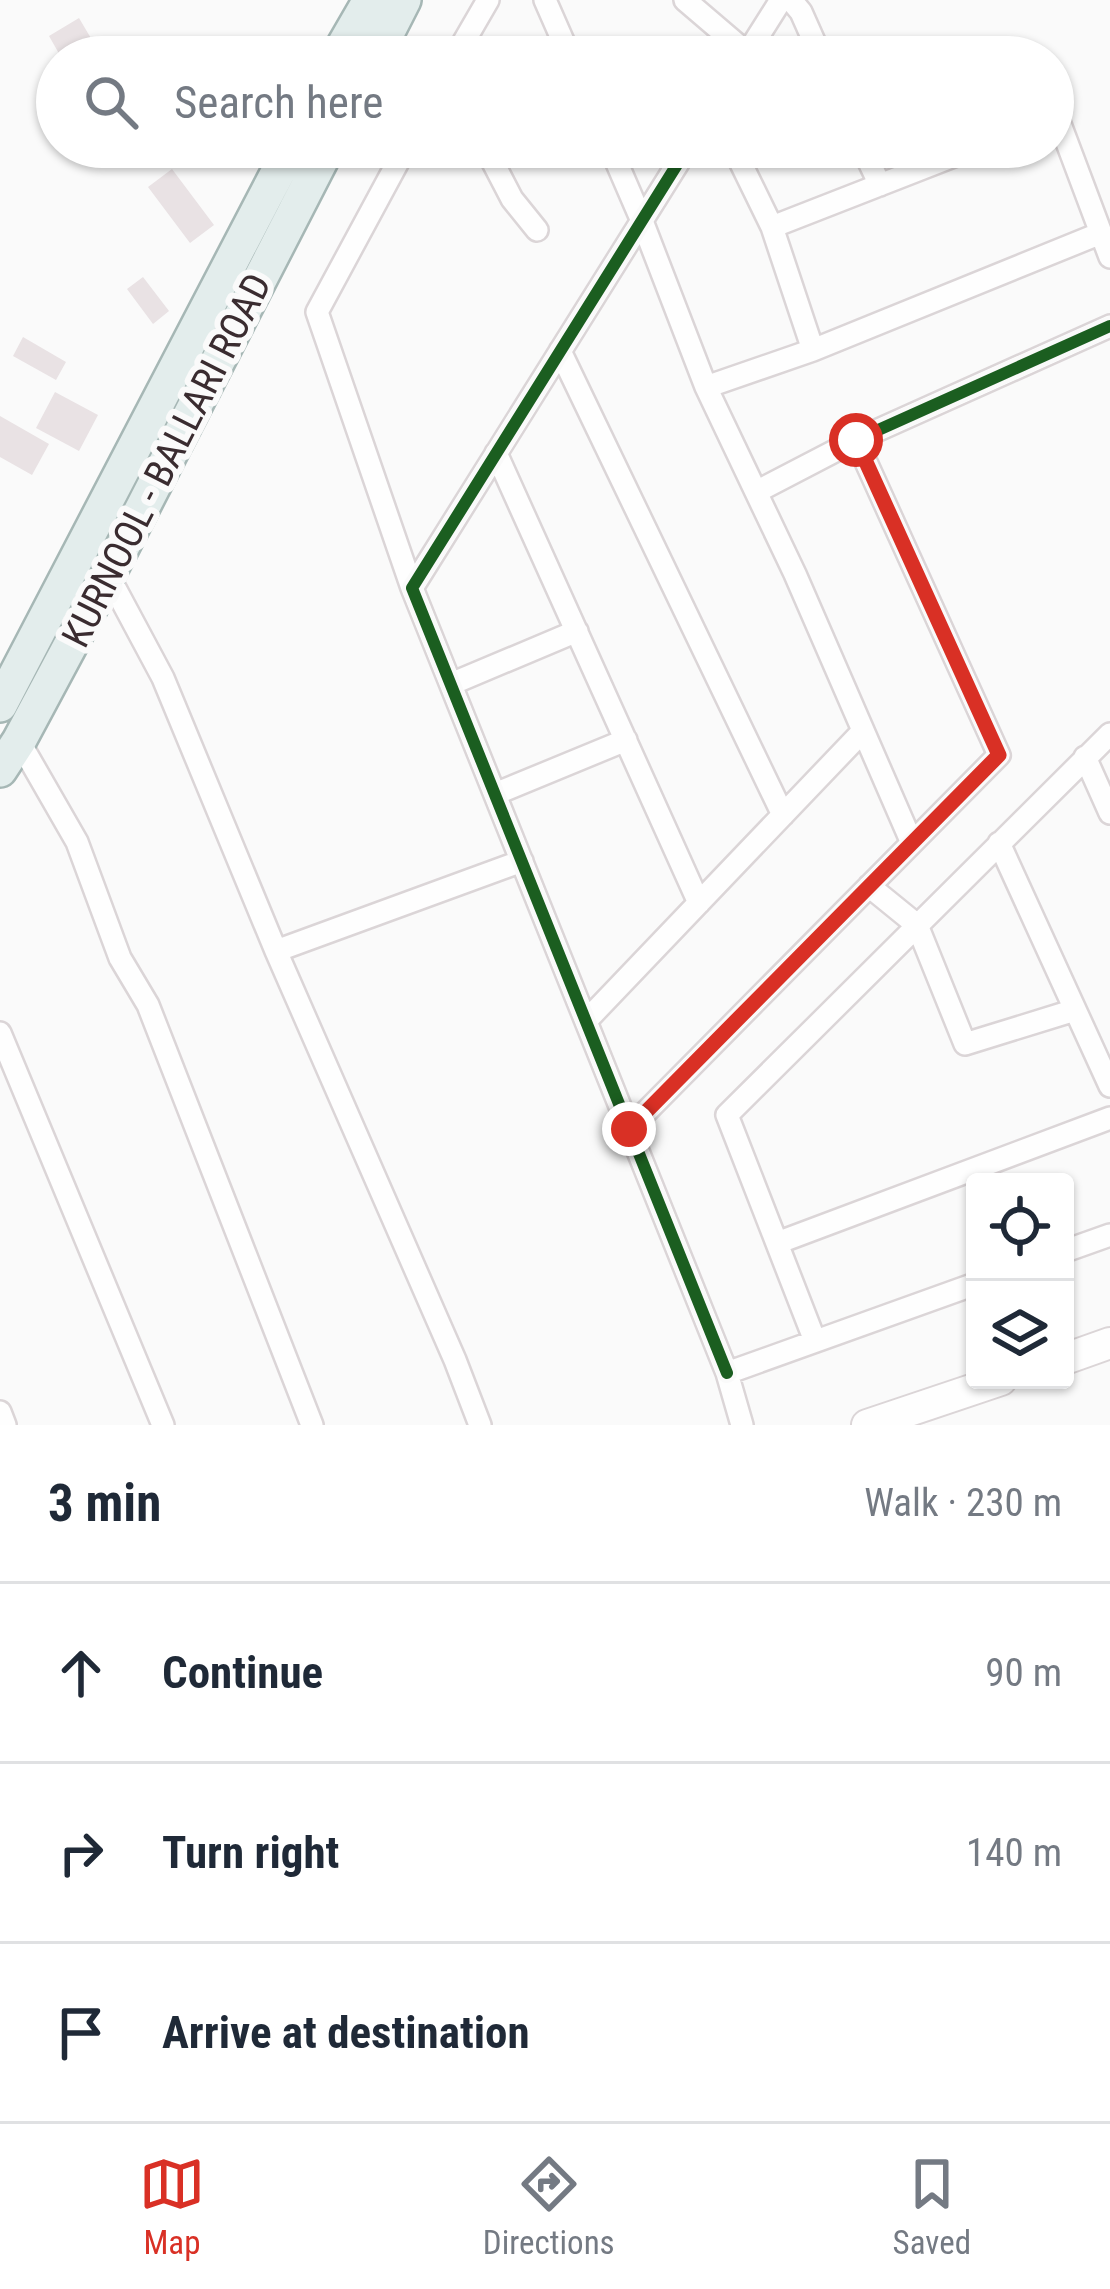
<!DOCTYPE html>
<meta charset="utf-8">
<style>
:root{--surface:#fff;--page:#f2f2f3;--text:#1f2937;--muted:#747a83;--line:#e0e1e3;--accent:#d93025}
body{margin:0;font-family:"Roboto Condensed",sans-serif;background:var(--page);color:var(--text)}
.controls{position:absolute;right:36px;bottom:36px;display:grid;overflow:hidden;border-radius:12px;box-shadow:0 3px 9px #0004}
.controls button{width:108px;height:108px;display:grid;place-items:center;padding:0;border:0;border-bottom:3px solid var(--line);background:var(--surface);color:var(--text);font:60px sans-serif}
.stop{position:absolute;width:36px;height:36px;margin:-27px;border:9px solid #d93025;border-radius:50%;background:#fff}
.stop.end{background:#d93025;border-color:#fff;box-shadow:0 3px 12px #0008}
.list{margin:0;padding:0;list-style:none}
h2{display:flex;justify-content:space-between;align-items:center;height:156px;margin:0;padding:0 48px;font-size:51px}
h2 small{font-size:39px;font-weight:400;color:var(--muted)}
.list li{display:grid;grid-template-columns:78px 1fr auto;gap:36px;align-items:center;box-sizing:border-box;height:180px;padding:0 48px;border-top:3px solid var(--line)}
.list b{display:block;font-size:45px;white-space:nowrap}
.list em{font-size:39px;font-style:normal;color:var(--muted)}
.icon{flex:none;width:66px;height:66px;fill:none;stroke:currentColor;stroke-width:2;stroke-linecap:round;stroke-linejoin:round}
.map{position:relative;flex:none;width:1110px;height:1425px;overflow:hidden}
.search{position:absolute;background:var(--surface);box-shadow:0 3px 9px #0004;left:36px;right:36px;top:36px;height:132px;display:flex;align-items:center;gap:30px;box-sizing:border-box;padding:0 42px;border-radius:66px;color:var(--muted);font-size:45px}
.sheet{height:696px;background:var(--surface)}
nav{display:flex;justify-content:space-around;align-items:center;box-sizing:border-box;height:168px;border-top:3px solid var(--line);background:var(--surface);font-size:33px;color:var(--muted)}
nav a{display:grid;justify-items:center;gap:6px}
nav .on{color:var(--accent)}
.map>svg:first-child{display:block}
.building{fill:#e9e2e4}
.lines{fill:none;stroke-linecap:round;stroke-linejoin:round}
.street-casing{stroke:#dbd5d7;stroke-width:26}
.secondary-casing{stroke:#dbd5d7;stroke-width:34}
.primary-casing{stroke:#a6b7b5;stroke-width:38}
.street{stroke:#fefefe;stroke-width:21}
.secondary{stroke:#fefefe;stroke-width:30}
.primary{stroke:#e3edec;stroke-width:33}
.cycleway-casing{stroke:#fafafa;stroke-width:20}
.cycleway{stroke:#1b5e20;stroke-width:12}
.route{stroke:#d93025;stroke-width:15}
.labels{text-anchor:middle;stroke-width:12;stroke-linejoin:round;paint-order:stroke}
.street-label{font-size:39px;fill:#3a2c30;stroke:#fafafa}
</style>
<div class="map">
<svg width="1110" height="1425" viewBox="0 0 1110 1425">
<rect width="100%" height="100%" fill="#fafafa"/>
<path class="building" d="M79,18L102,57H61L49,36Z
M172,169L214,225L190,243L148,187Z
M143,277L169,311L153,324L127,289Z
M23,337L66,362L56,380L13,356Z
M55,392L98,415L79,451L36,428Z
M0,416L49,444L32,475L0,457Z"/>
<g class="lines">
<g class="street-casing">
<path id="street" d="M545,0L570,57
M685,0L747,53
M791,0L801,12L821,57
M455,57L488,0
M745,57L781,0
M1053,117L1057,116L1110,257
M406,147L317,312L412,588
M485,147L512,199L537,230
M610,147L642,221L706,387
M688,147L412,588L727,1373
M733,147L772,227
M862,147L880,185
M977,147L772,227L813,350L1101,233
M813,350L706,387L795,574L912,843
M560,351L783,815
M496,453L699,903
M756,492L856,440
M108,575L163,678L276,951L455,1360L480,1425
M451,684L577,631
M19,741L77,842L120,958L148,1005L312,1425
M1085,757L1110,813
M495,794L626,740
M999,843L1110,1086
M869,886L917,925L965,1044L1075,1010
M276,951L522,861
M586,1021L863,731
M0,1033L163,1425
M629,1129L999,755L856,440L1110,326
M777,1243L1110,1118
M1065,1251L1110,1235
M815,1341L727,1115L1110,734
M0,1412L5,1425
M742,1425L727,1373L975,1284"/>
</g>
<g class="secondary-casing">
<path id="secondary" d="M1065,1359L1110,1343
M867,1425L1001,1380"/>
</g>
<g class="primary-casing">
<path id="primary" d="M337,57L370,0
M375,57L404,0
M0,705L291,147
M0,770L19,741L108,575L328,147"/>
</g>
<use href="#street" class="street"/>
<use href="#secondary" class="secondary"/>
<use href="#primary" class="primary"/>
<g class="cycleway-casing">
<path id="cycleway" d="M688,147L412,588L727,1373
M629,1129L999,755L856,440L1110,326"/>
</g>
<use href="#cycleway" class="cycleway"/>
</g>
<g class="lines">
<path class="route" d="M629,1129L999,755L856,440"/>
</g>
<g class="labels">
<g class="street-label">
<text transform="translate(166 460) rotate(-63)" y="14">KURNOOL - BALLARI ROAD</text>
</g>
</g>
</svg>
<div class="controls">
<button><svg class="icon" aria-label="locate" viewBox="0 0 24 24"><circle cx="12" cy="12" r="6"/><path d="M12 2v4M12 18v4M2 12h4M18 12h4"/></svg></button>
<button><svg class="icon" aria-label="layers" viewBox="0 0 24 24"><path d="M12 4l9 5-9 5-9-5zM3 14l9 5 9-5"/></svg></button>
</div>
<div class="stop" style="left:856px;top:440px"></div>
<div class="stop end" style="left:629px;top:1129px"></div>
<div class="search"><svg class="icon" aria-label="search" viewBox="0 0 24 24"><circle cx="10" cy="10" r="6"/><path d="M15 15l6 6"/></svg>Search here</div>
</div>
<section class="sheet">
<h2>3 min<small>Walk · 230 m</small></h2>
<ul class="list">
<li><svg class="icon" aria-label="ahead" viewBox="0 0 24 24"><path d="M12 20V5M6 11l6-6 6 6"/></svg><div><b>Continue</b></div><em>90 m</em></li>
<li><svg class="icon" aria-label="right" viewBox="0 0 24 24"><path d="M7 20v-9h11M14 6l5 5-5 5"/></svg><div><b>Turn right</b></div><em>140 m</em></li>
<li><svg class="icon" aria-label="arrive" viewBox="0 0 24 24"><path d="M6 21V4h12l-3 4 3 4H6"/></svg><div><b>Arrive at destination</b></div></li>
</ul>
</section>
<nav>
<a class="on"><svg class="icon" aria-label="map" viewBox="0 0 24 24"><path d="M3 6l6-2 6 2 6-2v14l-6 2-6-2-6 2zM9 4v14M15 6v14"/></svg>Map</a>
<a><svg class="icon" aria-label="directions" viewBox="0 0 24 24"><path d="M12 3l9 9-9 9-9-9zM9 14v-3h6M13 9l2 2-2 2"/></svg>Directions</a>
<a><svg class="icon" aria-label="saved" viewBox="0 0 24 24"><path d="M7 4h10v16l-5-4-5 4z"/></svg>Saved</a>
</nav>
